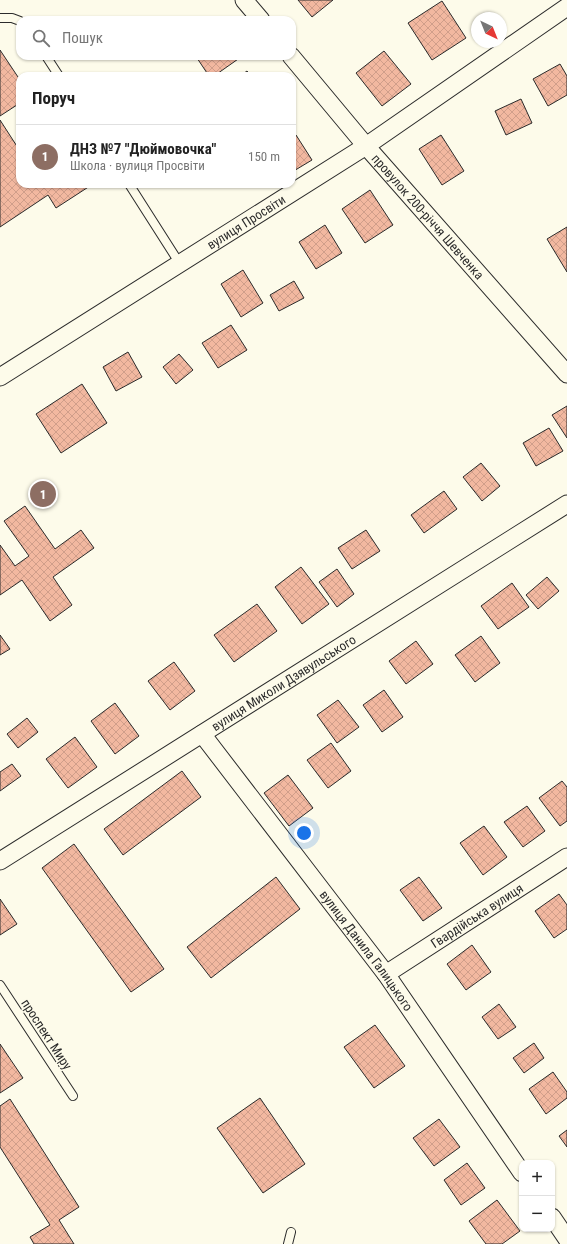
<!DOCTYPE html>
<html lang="uk">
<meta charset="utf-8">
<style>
:root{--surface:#fff;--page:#f6f6f6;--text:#222;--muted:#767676;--line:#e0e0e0;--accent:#0f766e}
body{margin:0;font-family:"Roboto Condensed",sans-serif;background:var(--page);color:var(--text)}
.controls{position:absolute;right:12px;bottom:12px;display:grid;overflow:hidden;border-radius:8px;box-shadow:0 1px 3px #0004}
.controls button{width:36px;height:36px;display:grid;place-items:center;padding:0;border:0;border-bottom:1px solid var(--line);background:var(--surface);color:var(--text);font:20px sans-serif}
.compass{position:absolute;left:471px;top:12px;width:36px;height:36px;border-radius:50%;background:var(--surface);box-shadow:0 1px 3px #0004;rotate:137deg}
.you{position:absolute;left:304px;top:833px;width:14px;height:14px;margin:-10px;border:3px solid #fff;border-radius:50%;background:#1a73e8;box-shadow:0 0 0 6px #1a73e833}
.badge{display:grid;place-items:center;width:26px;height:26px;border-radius:50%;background:var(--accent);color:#fff;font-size:13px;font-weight:700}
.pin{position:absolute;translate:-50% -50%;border:2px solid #fff;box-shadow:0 1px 4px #0006}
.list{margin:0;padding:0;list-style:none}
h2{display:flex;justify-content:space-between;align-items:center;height:52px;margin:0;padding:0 16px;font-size:17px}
h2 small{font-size:13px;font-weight:400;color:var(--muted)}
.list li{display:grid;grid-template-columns:26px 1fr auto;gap:12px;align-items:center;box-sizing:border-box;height:64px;padding:0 16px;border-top:1px solid var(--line)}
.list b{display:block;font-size:15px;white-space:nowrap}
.list p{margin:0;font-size:13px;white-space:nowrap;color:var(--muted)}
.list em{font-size:13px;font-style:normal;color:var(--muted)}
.icon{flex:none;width:22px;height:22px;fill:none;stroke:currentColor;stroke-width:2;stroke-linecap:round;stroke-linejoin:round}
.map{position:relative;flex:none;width:567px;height:1244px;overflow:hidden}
.search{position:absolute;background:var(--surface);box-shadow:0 1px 3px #0004;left:16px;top:16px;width:280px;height:44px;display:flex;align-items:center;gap:10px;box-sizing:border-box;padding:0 14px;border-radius:12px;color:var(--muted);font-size:15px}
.panel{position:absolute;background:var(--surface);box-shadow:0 1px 3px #0004;left:16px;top:72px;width:280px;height:116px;border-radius:12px}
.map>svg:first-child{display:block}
.building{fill:url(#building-cross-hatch);stroke:#2b2b2b}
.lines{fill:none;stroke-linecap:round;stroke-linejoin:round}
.lane-casing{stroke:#2b2b2b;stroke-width:10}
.street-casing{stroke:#2b2b2b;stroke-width:19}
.lane{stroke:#fdfbea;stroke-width:8}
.street{stroke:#fdfbea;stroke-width:17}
.labels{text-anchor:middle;stroke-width:3;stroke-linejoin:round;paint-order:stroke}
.street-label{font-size:13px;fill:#2b2b2b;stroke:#fdfbea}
</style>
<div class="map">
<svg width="567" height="1244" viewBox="0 0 567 1244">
<defs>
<pattern id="building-cross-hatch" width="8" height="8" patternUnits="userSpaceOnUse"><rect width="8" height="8" fill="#f2b8a0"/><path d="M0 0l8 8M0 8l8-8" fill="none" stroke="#d09e8a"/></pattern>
</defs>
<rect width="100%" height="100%" fill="#fdfbea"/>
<path class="building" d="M298,0H333L312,17Z
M442,1L466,38L432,60L408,23Z
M0,50L20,80V103L0,116Z
M384,51L411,84L382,106L356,73Z
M200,56H240L241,57L214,76H209L197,58Z
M560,64L567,76V95L548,106L533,79Z
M247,71L251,76H240Z
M521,99L532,123L506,135L495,111Z
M0,120L20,151V184H93L56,208L48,195L0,227Z
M296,135L312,160L292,172V138Z
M441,135L464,171L442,185L419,149Z
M370,190L393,225L365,243L342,209Z
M325,225L342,253L316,269L299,242Z
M567,227V272L547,239Z
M243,270L263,303L241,317L221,284Z
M294,281L304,298L279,311L270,295Z
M231,325L247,350L218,368L202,343Z
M128,352L142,377L116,391L103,367Z
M179,354L193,370L176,384L163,367Z
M82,384L107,423L61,453L36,414Z
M567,406V438L552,415Z
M549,428L563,451L536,466L523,443Z
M481,463L500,486L482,501L463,477Z
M444,491L457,509L424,533L411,515Z
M25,506L55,549L81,530L94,548L53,577L72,605L50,621L22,580L0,595V545L15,566L29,556L4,521Z
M366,530L380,551L352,569L338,548Z
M301,567L329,604L302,624L275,587Z
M337,569L354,594L337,607L319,582Z
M547,577L559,591L538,609L526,595Z
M512,583L529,607L498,629L481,606Z
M257,604L277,631L234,662L214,635Z
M0,635L10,649L0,655Z
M481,636L500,663L475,682L455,655Z
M416,641L433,664L406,684L389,661Z
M174,662L195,691L170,710L148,681Z
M384,690L403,717L382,732L363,705Z
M338,700L359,727L337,743L317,715Z
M115,703L139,736L115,754L91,721Z
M27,718L38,732L18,748L7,734Z
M75,737L97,767L68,788L46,759Z
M331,743L351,771L328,788L307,760Z
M12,764L21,776L0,791V772Z
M182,771L201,797L123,855L104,829Z
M288,775L313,808L289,826L264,793Z
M562,781L567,787V821L560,826L539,798Z
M527,806L545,831L523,847L504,822Z
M484,826L507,857L483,875L460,843Z
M74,844L164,969L131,992L42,868Z
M276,877L300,909L211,978L187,947Z
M419,877L442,908L423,921L400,890Z
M559,894L567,905V929L554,938L535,911Z
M0,899L17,924L0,935Z
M472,945L491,972L466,990L447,964Z
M499,1004L516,1027L498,1039L482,1017Z
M375,1025L405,1066L374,1088L344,1047Z
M534,1043L544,1058L524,1073L513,1058Z
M0,1044L23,1078L0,1093Z
M553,1072L567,1092V1098L546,1114L529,1089Z
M260,1098L305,1164L263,1193L217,1128Z
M10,1099L79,1207L59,1220L74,1244H34L30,1237L50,1225L0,1147V1106Z
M439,1119L460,1147L434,1166L413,1138Z
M567,1130V1147L559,1136Z
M467,1163L485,1188L461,1205L444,1180Z
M497,1200L520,1231L502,1244H486L469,1221Z"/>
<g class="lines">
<g class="lane-casing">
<path id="lane" d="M0,18H12L20,21
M46,56L59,76
M129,184L180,264
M0,985L73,1096
M288,1244L291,1232"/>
</g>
<g class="street-casing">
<g id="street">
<path d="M244,0L261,20"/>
<path id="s1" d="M291,56L366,146L567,374"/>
<path id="s2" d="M0,377L366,146L567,7"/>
<path id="s3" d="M202,734L386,974L522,1173"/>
<path id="s4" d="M0,861L567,504"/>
<path id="s5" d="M386,974L567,857"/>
<path d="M552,1217L567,1239"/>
</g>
</g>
<use href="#lane" class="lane"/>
<use href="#street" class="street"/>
</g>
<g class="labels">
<g class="street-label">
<text dy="5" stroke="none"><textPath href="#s1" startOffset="211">провулок 200-річчя Шевченка</textPath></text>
<text dy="5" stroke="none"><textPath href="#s2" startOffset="291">вулиця Просвіти</textPath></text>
<text dy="5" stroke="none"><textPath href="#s4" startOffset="335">вулиця Миколи Дзявульського</textPath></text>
<text dy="5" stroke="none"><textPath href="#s5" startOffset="108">Гвардійська вулиця</textPath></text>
<text dy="5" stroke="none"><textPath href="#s3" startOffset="272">вулиця Данила Галицького</textPath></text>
<text transform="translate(47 1034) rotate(57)" y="5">проспект Миру</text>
</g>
</g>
</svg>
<div class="controls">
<button>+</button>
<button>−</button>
</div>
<svg class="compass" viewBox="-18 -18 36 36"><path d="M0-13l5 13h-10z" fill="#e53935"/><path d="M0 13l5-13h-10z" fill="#767676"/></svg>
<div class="you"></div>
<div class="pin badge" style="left:43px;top:494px;background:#8d6e63">1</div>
<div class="search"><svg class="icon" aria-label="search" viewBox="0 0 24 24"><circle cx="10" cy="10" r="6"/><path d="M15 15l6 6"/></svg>Пошук</div>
<section class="panel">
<h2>Поруч<small></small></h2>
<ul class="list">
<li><span class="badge" style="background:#8d6e63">1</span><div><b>ДНЗ №7 &quot;Дюймовочка&quot;</b><p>Школа · вулиця Просвіти</p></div><em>150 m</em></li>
</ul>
</section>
</div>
